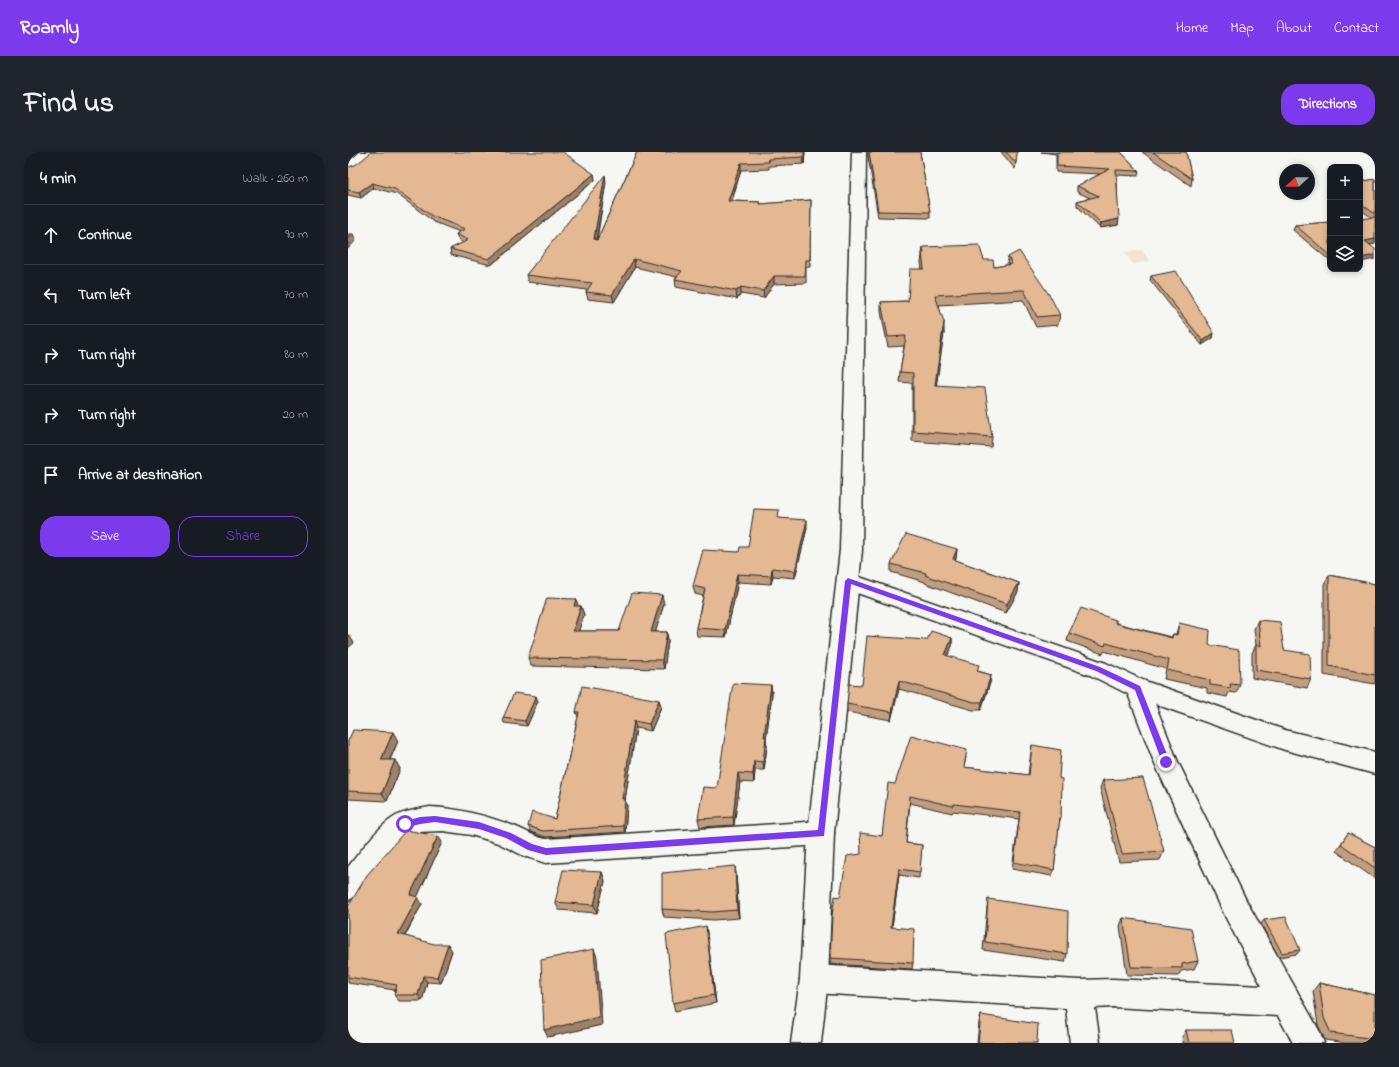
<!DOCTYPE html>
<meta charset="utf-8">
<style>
:root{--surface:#171b24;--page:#20242c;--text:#f1f3f6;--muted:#9ea1a6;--line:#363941;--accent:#7c3aed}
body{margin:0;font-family:"Indie Flower",sans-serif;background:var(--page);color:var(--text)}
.controls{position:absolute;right:12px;top:12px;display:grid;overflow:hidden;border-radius:8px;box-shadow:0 2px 6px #0003}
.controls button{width:36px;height:36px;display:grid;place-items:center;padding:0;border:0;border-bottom:1px solid var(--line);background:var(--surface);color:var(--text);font:20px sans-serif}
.compass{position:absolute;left:931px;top:12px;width:36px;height:36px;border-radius:50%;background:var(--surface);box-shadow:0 2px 6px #0003;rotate:248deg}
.stop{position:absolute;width:12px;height:12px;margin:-9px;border:3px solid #7c3aed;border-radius:50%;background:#fff}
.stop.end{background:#7c3aed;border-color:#fff;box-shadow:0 1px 4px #0008}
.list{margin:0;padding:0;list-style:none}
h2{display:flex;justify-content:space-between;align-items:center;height:52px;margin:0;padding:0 16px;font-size:17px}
h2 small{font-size:13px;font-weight:400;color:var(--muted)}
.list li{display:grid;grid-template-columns:26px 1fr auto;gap:12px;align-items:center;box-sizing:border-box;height:60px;padding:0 16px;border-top:1px solid var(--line)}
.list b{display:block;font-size:15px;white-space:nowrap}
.list em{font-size:13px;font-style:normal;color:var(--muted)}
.actions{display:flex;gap:8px;padding:12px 16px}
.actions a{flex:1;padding:9px 0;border:1px solid var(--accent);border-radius:16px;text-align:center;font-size:14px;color:var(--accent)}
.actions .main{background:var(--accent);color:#fff}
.icon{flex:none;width:22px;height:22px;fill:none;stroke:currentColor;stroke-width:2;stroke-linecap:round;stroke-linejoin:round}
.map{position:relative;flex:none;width:1027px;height:891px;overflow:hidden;border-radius:16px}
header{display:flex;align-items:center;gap:24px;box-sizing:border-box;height:56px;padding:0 20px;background:var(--accent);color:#fff}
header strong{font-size:19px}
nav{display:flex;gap:22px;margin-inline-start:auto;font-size:14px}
.intro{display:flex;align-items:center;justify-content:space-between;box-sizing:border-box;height:96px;padding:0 24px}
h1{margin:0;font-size:28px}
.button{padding:10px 18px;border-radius:16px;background:var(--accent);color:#fff;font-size:14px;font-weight:700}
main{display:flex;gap:24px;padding:0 24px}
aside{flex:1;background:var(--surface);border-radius:16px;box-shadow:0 2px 6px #0003}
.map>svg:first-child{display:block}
.built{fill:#f0e3d6}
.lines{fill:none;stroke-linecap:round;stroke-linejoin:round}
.street-casing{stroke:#2b2b2b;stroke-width:3}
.secondary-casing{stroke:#2b2b2b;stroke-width:3}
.street{fill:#f6f6f2;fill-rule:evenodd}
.secondary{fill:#f6f6f2;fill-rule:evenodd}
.wall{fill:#c39e7e;stroke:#2b2b2b}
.shaded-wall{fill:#9f8167;stroke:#2b2b2b}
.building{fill:#e3b893;stroke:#2b2b2b}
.route{fill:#7c3aed}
</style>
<header>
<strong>Roamly</strong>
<nav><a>Home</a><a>Map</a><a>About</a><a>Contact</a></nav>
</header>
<div class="intro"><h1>Find us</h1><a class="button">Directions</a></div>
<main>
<aside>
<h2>4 min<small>Walk · 260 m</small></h2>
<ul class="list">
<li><svg class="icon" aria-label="ahead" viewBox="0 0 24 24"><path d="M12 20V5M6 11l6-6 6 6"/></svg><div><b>Continue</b></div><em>90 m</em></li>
<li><svg class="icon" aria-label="left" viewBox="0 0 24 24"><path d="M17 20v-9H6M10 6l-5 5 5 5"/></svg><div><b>Turn left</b></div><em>70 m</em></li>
<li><svg class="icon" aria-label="right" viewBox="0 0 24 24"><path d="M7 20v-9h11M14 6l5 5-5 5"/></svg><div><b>Turn right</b></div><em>80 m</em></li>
<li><svg class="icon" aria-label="right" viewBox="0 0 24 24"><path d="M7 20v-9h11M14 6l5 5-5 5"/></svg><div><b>Turn right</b></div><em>20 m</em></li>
<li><svg class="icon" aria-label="arrive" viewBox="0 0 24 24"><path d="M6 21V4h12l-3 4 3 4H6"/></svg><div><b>Arrive at destination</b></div></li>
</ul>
<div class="actions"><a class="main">Save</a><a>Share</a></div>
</aside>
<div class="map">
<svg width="1027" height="891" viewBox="0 0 1027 891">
<rect width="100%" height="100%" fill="#f6f6f2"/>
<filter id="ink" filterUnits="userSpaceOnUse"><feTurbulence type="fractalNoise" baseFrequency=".025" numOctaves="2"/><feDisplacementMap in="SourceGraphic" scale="8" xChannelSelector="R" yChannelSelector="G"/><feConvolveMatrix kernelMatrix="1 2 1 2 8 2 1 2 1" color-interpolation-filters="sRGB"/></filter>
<g filter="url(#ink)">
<path class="built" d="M793,98L802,109L785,112L776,100Z"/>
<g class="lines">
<g class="street-casing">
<path id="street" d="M12,0H27C21,9 11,18 0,20V10Z
M500,421L758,511L797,529L937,578L1027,600V622L937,598L807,552L830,610L899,750L972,880L976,891H945L930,864L765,855L747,856L752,891H722L718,856L466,841L456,837L452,827L456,817L466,813L731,828L765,827L914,834L879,768L806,610L780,542L742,523L492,435L489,429L492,423Z
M82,655C111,656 139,664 166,674C177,678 186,685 198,687L473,669L482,673L486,681L482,689L473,693L198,711L176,704L150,691L123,683L95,679L69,680L61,684L46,700L10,744L0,748V715C13,699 30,674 48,664C58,659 70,657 82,655Z"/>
</g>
<g class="secondary-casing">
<path id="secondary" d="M504,0H518L514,398L486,681L480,827L473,891H443L452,827L460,681L492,398Z"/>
</g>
<use href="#street" class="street"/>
<use href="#secondary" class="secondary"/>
</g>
<path class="wall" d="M289,0H457L456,12L421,14V17L393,18L384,49L412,50L413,52L463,48L462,115H458V131L426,132L416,146L393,142L389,147L328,135L327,127L329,125L287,115L266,150L240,147L238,140L239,138L180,130L178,123L258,30L249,88Z
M520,0H572L582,60V66L530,65L520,4Z
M653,0H669L667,17Z
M693,0H773L791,19L790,24L769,23L770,73L752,76L729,54V49L742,46L729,40V34L752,22L708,20V2Z
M794,0H838L844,27L843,34Z
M0,15L246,22L247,28L143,113L103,103L102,97L115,91L110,87L108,82L112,80L86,70L49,42L26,36L13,46L0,43Z
M1027,27V92H1022L1012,110L1024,66L1012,57V30Z
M982,70V109L945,78L947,73Z
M575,95L636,108L646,115L659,113L660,105L712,163L710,173L688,175L675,148L591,153L596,181L588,233L644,285L643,295L564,289V231L551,230L552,220L556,194L540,195L533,160V150L560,149L574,117L573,111Z
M803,124L866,181L865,186L854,193L802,128Z
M432,366L459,376L447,426L425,424L423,432L390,430L378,485L349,484L348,476L355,444L347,442L345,434L391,400L400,395Z
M609,397L608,406L607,408L671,431L670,440L658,461L577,431V430L543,420V412Z
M981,423L1027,432V532L976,523V432Z
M316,452L307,480H319L320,489L316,517L183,514L180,506L230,454H233L236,463L230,479H271Z
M768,468V471L823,485L825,482H828L831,471L861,493L892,533L888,541L881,540L879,545L859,541V536L816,527L818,517L756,499L755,502L719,489L721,481Z
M910,468L963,527L959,536L904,526V501L908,493L906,477Z
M604,486V494L599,504L630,519L643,523L642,531L633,558H625L551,537L543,568L499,560V552L514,533L579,488Z
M423,533L424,542L418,587L419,594L416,618H407L406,631L392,630L386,673L352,675L350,667L369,636Z
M311,548L313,555L303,579L288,576L277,648L279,654L277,680L198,685L183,680L180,674L207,667L230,565L228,560Z
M190,549L179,574L156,571L155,566Z
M0,589H50L42,608H47L52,617L39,649L0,647Z
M684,593L711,626L713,665L711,672L706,718L704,724L664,717L671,667L605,659L604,661L562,651L558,691L574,693L571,726L551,723L544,775L565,811L564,817L482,812V806L492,745L534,684L547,632L618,605L616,615L680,623L683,600Z
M755,628L816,699L812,708L771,710L752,636Z
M1000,681L1027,695V727L988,699Z
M94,690L69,745L74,752L57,784L104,799L93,831L79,830L74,849H51L46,843L47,838L0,831V755Z
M387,714L388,722L391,766L366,768L316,765L314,757Z
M254,720L257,729L249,761L211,758L207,750Z
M640,747L719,802L717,810L635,798L639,755Z
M775,766L850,809L846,817L833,819L830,824L779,823L772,774Z
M916,768L952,798L949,802L931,805L913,772Z
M358,774L359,782L368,851L327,859L325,851Z
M971,831L1027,843V891H998L977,888L970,873L965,839Z
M633,863L689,891H629L631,870Z
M838,878L887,891H835L834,885Z"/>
<path class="shaded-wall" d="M1,0H10L0,8V1Z
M456,0H457L456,12Z
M393,11V18L381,57L380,49Z
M246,22L247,28L143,113L141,107Z
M257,23L258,30L247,95L246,87Z
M24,31L26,36L13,46L11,40Z
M771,67L770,73L752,76L753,71Z
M5,82L8,88L0,97V88Z
M1027,87V92L1016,94L1017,89Z
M1027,103V107L1012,110V106Z
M286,107L287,115L266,150L264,143Z
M426,124V132L416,146L415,139Z
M393,135V142L389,147L388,139Z
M596,170V181L587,243V233Z
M866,181L865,186L854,193L855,189Z
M459,368V376L447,426V419Z
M609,397L608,406L604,415L605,407Z
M424,416L425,424L423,432V424Z
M389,422L390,430L378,485L377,478Z
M671,431L670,440L658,461L659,452Z
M314,443L316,452L305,488L303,480Z
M228,447L231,456L226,454Z
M233,454L236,463L228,487L225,479Z
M319,480L320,489L316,517L314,508Z
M1,483L6,491L0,496V484Z
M604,486V494L596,512L597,503Z
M643,523L642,531L633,558L634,550Z
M551,529V537L543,568L544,560Z
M423,533L424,542L418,587L419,594L416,618L415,610L416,585Z
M188,544L190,549L179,574L177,569Z
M311,548L313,555L303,579L301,572Z
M286,569L288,576L277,648L279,654L277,680L275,674L274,647Z
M45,580L50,589L38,616L33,608Z
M47,608L52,617L39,649L34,641Z
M406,609L407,618L406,631L405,622Z
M390,621L392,630L386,673L385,665Z
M90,684L94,690L67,750L62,743Z
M387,714L388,722L391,766L389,758Z
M551,717V723L543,781V775Z
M254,720L257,729L249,761L246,753Z
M70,745L74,752L54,788L50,782Z
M358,774L359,782L368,851L366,843Z
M100,792L104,799L93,831L89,825Z
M246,797L249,805L254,873L200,885L196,878Z
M75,824L79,830L74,849L70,843Z"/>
<path class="building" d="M23,0H215L246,22L141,107L102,97L120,88L108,82L117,77L84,64L47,37L24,31L11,40L0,38V15L7,13L14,8Z
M289,0H456V5L420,7L421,10L393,11L380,49L412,50V52L463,48L462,108H458L457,124H426L415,139L393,135L388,139L327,127L334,119L286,107L264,143L238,140L244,131L178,123L257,23L246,87L249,88Z
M521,0H572L582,60L530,59Z
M658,0H669L668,11Z
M709,0H773L791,19L768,18L771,67L753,71L729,49L751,44L729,34L762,17L709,14Z
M805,0H838L844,27Z
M1027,27V62L1012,51V30Z
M1027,65V87L1017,89L1027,97V103L1012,106V67Z
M982,70V103L947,73Z
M0,82H5L0,88Z
M631,93L636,108H645L646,115L664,112L660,105L671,99L702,144L712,163L689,165L676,138L587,143L596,170L587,233L637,236L644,285L565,279V221L552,220L558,184L540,185L533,150L560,149L562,117H576L574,101H576L575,95Z
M828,119L866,181L855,189L803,124Z
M406,357L431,358L430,366L459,368L447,419L424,416L423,424L389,422L377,478L348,476L357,437L345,434L355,398L391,400L392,395H400Z
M558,382L609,397L605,407L671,431L659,452L577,423L578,421L543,412Z
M981,423L1027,432V523L981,514Z
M284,441L314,443L303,480H319L314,508L180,506L199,446L228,447L226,454H233L225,479H271Z
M733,456L768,468L767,471L824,486L825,482L829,483L831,471L862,478L861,493L891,498L892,533L882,532L883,536L862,533V528L819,518L821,508L758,491L757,494L721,481Z
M910,468L932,470L936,498L962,502L963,527L908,518V493L913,494Z
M583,479L604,486L597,503L631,513L629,519L643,523L634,550H626L551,529L544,560L499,552L501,532L514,533L519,484L579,488Z
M385,531L423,533L416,585H418L415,610L406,609L405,622L390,621L385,665L350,667L355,635L369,636Z
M234,534L311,548L301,572L286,569L274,647H277L275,674L195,679L180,674L184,660L207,667L231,560H228Z
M166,541L188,544L177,569L155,566Z
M5,578L45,580L33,608H47L34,641L0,639V589Z
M563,583L619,598L616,615L681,623L684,593L713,598L711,626L714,627L713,665H712L706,718L666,710L672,660L606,652L605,654L562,644L558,691L574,693L572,720L551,717L543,775L566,777L565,811L482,806L484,763L487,744L492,745L499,704L513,702L512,681L534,684L540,631L547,632Z
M795,626L816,699L774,702L755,628Z
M58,678L90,684L62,743L70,745L50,782L86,792H100L89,825L75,824L70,843H46L49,833L0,825V755L19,723Z
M1000,681L1027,695V716L993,692Z
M387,714L389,758L364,760L314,757V721Z
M215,718L254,720L246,753L207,750Z
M640,747L720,759L719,802L637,790Z
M938,765L952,798L934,801L916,768Z
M775,766L843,776L850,809L834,812V816L783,815Z
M358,774L366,843L325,851L318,782Z
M246,797L251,865L196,878L193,808Z
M971,831L1027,843V887L983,881L976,866Z
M633,863L690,872L689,891H630Z
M838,878H884L887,891H841Z"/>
</g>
<path class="route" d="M500,426L752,515L792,534L822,610L821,613H815L814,610L787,538L748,519L503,432L476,684L198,703L180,698L158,686L131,677L87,670L72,672L57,676L55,675L54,672L55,670L72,665L87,664L131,670L163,681L184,692L198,696L470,678L497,429Z"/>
</svg>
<div class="controls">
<button>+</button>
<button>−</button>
<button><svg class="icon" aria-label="layers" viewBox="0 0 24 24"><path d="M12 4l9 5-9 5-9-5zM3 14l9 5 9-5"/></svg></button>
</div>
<svg class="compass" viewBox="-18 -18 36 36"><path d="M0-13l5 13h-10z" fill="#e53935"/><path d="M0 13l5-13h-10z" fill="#9ea1a6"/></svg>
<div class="stop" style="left:57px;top:672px"></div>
<div class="stop end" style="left:818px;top:610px"></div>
</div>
</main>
